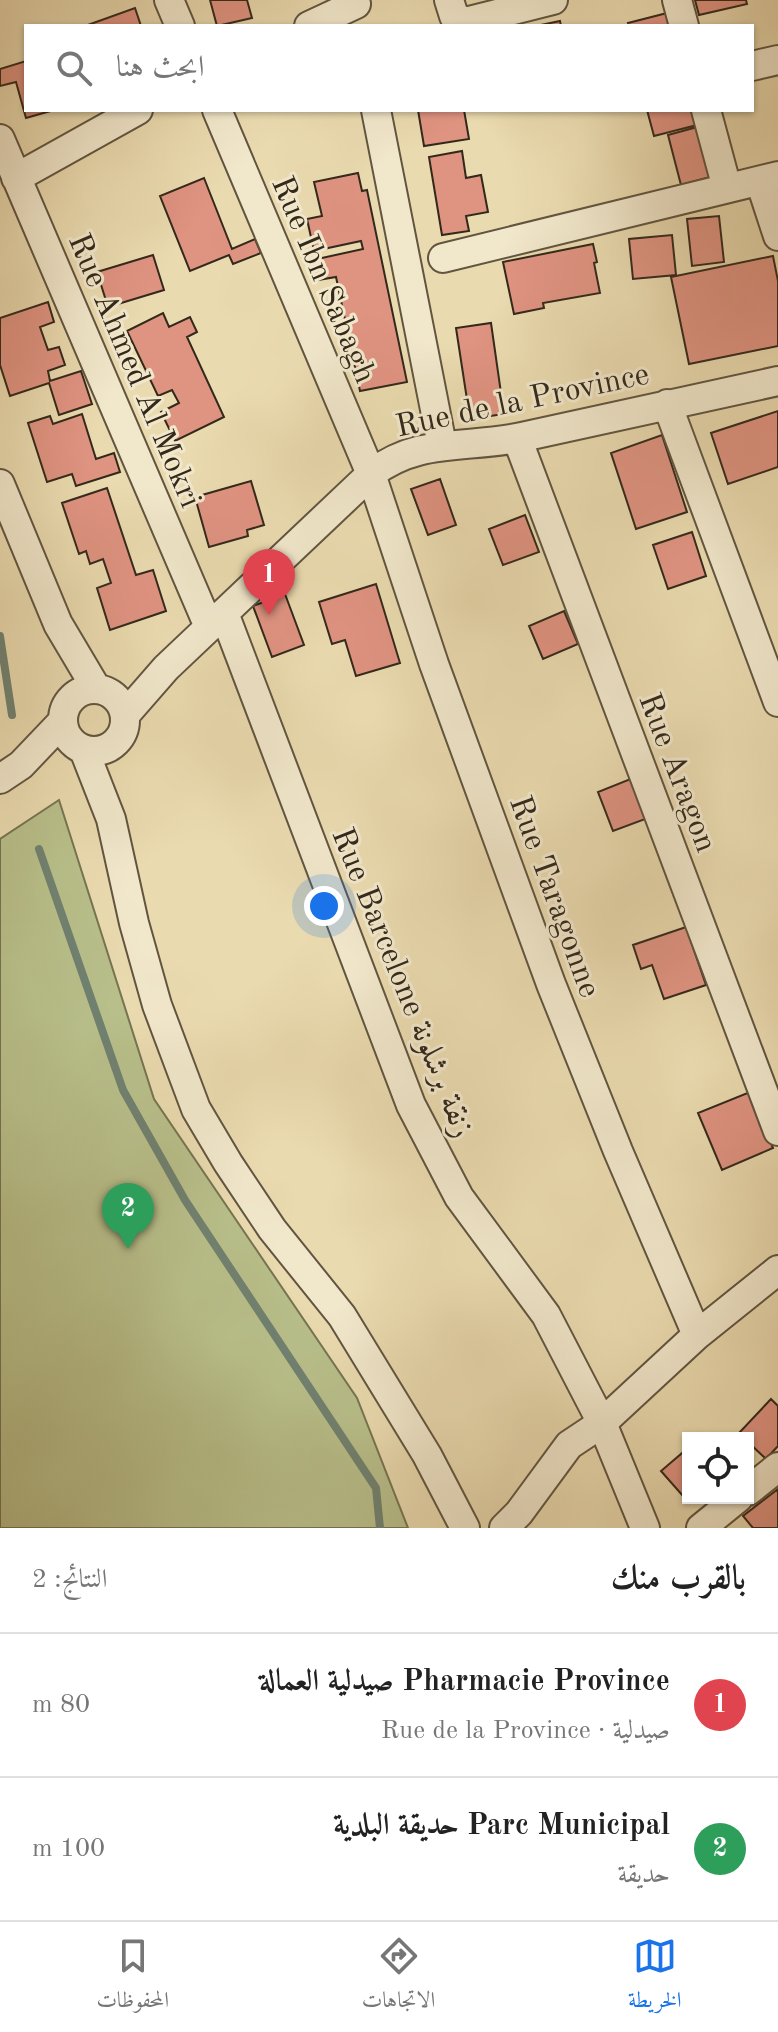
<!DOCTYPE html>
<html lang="ar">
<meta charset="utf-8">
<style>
:root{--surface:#fff;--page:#f2f2f2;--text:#222;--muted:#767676;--line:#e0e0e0;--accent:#1a73e8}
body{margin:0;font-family:"Old Standard TT",Amiri,serif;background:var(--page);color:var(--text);direction:rtl}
.controls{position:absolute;right:24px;bottom:24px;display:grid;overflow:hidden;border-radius:0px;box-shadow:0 2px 6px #0004}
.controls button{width:72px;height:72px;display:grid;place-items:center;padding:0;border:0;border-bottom:2px solid var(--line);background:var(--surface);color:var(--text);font:40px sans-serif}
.you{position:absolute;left:324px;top:906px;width:28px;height:28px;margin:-20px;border:6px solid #fff;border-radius:50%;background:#1a73e8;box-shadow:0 0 0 12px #1a73e833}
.badge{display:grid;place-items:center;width:52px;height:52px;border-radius:50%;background:var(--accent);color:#fff;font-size:26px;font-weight:700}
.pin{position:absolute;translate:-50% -66px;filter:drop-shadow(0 2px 4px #0008)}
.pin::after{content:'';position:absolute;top:42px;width:28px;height:24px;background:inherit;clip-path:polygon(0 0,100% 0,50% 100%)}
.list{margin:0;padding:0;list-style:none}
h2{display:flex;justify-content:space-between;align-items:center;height:104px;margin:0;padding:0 32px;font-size:34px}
h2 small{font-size:26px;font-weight:400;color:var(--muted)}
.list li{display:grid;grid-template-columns:52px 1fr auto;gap:24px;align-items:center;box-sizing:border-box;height:144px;padding:0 32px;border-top:2px solid var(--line)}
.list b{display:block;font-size:30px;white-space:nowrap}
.list p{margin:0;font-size:26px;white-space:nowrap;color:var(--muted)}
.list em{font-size:26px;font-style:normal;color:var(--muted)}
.icon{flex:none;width:44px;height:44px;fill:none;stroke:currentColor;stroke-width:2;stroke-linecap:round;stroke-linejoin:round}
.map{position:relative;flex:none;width:778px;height:1528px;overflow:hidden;direction:ltr}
.search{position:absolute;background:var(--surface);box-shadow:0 2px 6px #0004;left:24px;right:24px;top:24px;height:88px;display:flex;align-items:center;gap:20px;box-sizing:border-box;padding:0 28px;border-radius:0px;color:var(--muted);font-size:30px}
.sheet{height:392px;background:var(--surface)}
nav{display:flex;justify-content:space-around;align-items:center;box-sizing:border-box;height:112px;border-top:2px solid var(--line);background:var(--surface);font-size:22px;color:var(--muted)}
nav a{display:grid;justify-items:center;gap:4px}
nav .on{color:var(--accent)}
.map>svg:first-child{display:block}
.green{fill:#b8bf8a;stroke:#767452;stroke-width:2}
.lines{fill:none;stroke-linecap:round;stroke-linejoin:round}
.stream{stroke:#708170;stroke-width:8}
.building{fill:#df9381;stroke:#33291b;stroke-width:2}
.street-casing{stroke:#615540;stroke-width:32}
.street{stroke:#f1e7cb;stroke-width:28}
.labels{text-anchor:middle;stroke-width:6;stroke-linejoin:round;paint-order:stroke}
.street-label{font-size:32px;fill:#33291b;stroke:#f1e7cb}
</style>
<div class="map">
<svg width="778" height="1528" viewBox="0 0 778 1528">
<rect width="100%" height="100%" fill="#eadaaf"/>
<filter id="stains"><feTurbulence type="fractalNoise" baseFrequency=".0025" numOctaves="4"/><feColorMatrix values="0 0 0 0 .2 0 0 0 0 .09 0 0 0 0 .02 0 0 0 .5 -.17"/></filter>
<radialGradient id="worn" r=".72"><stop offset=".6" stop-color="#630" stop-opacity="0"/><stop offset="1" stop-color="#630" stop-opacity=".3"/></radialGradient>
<path class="green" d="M59,800L154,1099L357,1398L408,1528H0V839Z"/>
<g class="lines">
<path class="stream" d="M0,636L12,715
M39,849L123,1090L185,1200L376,1488L380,1528"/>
</g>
<path class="building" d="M210,0H247L252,18L217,26Z
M695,0H746L747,4L699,15Z
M135,8L141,26H85Z
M671,12L674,26H629L628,23Z
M560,21L561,26H536Z
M26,61V110H54L26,118L16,82L0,86V69Z
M418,110H464L469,139L424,146Z
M647,110H693L697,125L654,136Z
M701,126L714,176L681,185L668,135Z
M462,151L466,178L481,175L488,212L466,216L469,231L442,235L429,157Z
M358,173L362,191L367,190L407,382L360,391L336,277L312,281L308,261L363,249L361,241L314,251L307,219L322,216L314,182Z
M204,178L232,249L255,239L261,253L233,264L229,255L190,271L160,196Z
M719,216L724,262L692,266L687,219Z
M672,235L676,275L633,279L629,239Z
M593,244L597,262L594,263L600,293L543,303L544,308L514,314L503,262Z
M153,255L164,290L108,307L97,272Z
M773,256L778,281V346L689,364L671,277Z
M48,302L54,322L40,327L48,350L59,347L65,365L48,371L50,381L81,371L92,404L59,415L49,383L10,396L0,365V318Z
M163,313L169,327L190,317L197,332L187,337L224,417L175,441L161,412L179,403L172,390L158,396L127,331Z
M491,323L504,414L470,419L456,328Z
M778,411V467L728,484L711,433Z
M82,414L96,459L114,453L120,472L76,486L72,474L47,482L28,423L50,416L53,424Z
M662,435L687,512L636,529L611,453Z
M440,479L456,525L428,535L411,489Z
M251,481L264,525L247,530L248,536L209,547L195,497Z
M107,488L136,575L153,570L166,611L110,630L97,588L111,583L103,559L90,564L86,551L79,554L62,503Z
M525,515L539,552L503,565L489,529Z
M692,532L706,576L668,589L653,545Z
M376,584L400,663L356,676L345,640L332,644L319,602Z
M285,594L304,645L272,657L253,606Z
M564,611L578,644L543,659L529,626Z
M633,778L648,818L613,831L598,792Z
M686,927L706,985L664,999L652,965L641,969L633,945Z
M750,1092L773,1148L722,1170L698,1113Z
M771,1399L778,1406V1446L766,1459L748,1442V1438L739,1433Z
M688,1448V1491L683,1496L661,1471Z
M778,1489V1528H753L743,1516Z"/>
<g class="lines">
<g class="street-casing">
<path id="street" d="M169,0L180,26
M449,0L454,16L465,22L553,0
M677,0L684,26
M309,26L356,4
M752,66L778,60
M217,110L371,474L434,664L551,984L618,1151L697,1335
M376,110L442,445
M706,110L727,188
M0,139L209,627
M16,178L138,110
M760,181L778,236
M443,258L778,176
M667,404L778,702
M517,438L778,1131
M0,484L58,624L96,688
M224,613L411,1105L459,1197L546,1315L602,1423L645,1528
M63 720a31 31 0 1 1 62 0a31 31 0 1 1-62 0Z
M125,715L166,668L371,474C419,437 467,449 522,437C607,418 692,399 778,381
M84,750L111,819L134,923L157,1005L196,1109L228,1163L272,1229L342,1316L427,1455L465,1528
M0,779L21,765L62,722
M748,1491L778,1467
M504,1528L519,1513L569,1445L602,1423L697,1335L778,1270
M701,1528L738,1498"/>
</g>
<use href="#street" class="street"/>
</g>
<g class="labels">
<g class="street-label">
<text transform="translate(325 279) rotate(67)" y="11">Rue Ibn Sabagh</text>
<text transform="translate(136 370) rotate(67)" y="11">Rue Ahmed Al Mokri</text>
<text transform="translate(522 399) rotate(-12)" y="11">Rue de la Province</text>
<text transform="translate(679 772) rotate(69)" y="11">Rue Aragon</text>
<text transform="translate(556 896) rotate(70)" y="11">Rue Taragonne</text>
<text transform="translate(404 982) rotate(68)" y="11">Rue Barcelone زنقة برشلونة</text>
</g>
</g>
<rect width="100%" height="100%" filter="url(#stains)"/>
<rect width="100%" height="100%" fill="url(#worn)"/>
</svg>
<div class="controls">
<button><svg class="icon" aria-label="locate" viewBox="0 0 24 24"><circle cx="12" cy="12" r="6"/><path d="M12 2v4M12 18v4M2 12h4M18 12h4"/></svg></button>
</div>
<div class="you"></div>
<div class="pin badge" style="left:269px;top:615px;background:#e0444e">1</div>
<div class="pin badge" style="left:128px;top:1249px;background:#2e9e5b">2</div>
<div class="search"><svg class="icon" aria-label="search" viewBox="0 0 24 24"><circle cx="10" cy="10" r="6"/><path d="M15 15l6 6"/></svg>ابحث هنا</div>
</div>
<section class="sheet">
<h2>بالقرب منك<small>النتائج: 2</small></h2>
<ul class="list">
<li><span class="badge" style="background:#e0444e">1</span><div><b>Pharmacie Province صيدلية العمالة</b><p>صيدلية · Rue de la Province</p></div><em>80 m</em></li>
<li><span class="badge" style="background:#2e9e5b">2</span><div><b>Parc Municipal حديقة البلدية</b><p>حديقة</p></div><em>100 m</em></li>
</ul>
</section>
<nav>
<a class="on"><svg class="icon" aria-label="map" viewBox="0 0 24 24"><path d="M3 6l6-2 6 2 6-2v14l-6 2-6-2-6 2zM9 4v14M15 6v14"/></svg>الخريطة</a>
<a><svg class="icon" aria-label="directions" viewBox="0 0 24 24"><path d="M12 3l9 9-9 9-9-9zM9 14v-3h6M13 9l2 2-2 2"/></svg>الاتجاهات</a>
<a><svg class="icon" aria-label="saved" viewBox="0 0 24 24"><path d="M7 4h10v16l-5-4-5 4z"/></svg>المحفوظات</a>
</nav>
